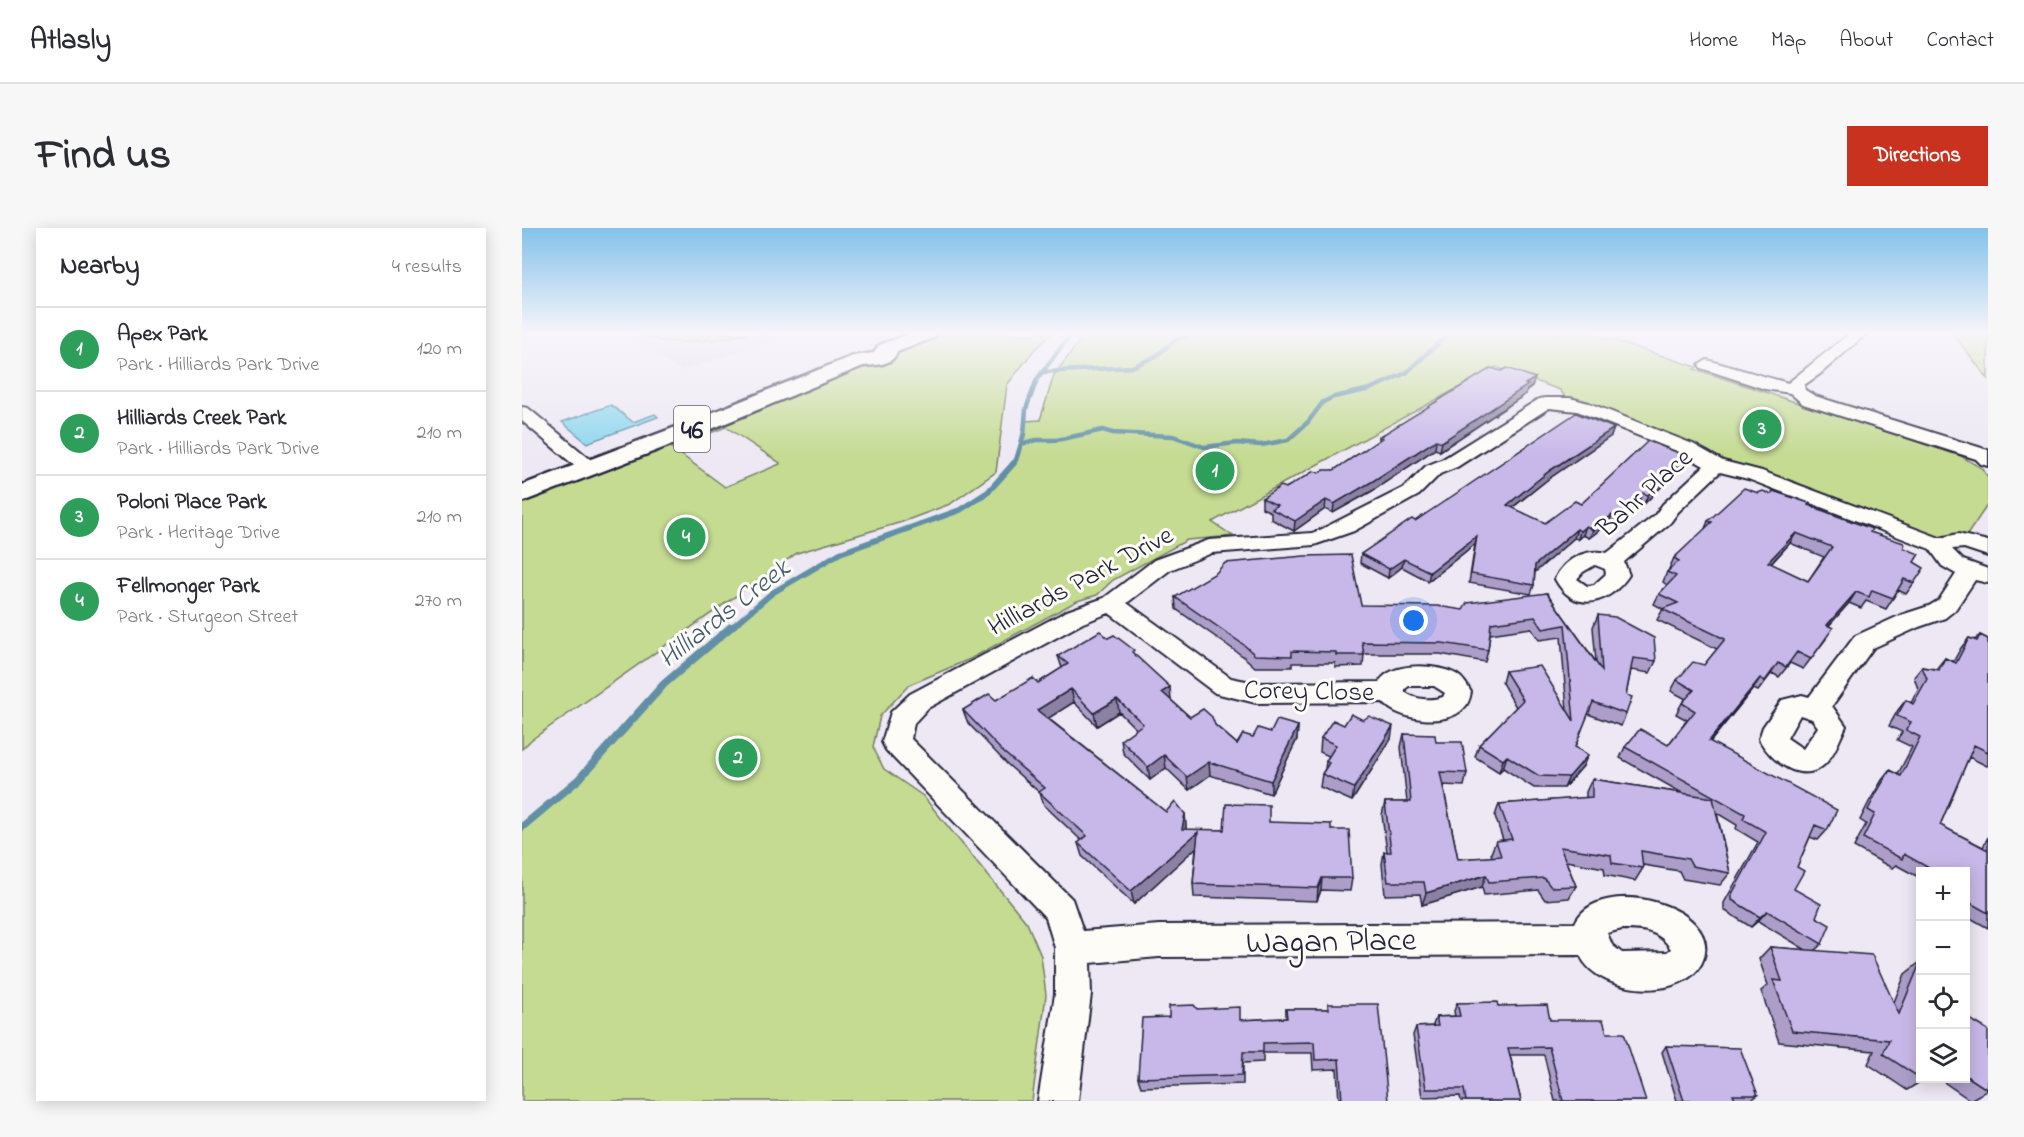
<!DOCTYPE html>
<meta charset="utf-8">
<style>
:root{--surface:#fff;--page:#f7f7f7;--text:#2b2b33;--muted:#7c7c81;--line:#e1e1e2;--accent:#c8321e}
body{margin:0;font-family:"Indie Flower",sans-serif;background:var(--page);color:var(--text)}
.controls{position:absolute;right:18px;bottom:18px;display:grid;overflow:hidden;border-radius:0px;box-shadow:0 3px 15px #0003}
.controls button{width:54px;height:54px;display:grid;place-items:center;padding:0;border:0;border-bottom:2px solid var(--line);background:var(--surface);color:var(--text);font:30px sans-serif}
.you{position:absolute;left:892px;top:393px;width:21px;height:21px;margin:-15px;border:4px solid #fff;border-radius:50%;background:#1a73e8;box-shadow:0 0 0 9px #1a73e833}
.badge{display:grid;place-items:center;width:39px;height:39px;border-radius:50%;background:var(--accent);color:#fff;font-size:20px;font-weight:700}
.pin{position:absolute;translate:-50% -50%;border:3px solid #fff;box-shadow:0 2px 6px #0006}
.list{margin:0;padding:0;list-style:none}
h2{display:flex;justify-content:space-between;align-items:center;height:78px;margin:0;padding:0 24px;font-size:26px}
h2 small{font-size:20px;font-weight:400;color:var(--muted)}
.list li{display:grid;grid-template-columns:39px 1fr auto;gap:18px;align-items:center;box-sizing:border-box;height:84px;padding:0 24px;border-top:2px solid var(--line)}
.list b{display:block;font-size:22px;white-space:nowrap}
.list p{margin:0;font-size:20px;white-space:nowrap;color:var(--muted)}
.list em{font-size:20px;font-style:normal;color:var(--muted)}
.icon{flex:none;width:33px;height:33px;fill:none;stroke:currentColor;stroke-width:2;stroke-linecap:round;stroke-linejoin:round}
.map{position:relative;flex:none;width:1466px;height:873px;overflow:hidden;border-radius:0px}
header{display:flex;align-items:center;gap:36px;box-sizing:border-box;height:84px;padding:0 30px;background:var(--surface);border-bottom:2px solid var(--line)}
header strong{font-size:28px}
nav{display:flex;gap:33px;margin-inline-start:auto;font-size:21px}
.intro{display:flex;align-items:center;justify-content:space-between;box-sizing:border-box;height:144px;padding:0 36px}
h1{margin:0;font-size:42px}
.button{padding:15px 27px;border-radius:0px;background:var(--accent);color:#fff;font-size:21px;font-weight:700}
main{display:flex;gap:36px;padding:0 36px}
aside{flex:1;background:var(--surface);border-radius:0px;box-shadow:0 3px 15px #0003}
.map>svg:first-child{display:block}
.built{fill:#e2daf0}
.green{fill:#c4db91;stroke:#737e66;stroke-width:1.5;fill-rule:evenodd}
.water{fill:#8dd7ee;stroke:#628fa6;stroke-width:1.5}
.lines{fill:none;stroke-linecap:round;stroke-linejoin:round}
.stream-far2{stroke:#628fa6;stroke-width:4.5}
.stream-far1{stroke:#628fa6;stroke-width:6}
.stream{stroke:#628fa6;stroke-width:8}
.minor-casing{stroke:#22223b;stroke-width:4}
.major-casing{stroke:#22223b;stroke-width:5}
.minor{fill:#fdfcf7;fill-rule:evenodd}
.major{fill:#fdfcf7;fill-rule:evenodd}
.wall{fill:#ac9ec8;stroke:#22223b;stroke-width:1.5;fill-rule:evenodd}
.shaded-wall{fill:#8c81a3;stroke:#22223b;stroke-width:1.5}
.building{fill:#c8b8e9;stroke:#22223b;stroke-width:1.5;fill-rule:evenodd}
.labels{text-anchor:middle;stroke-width:6;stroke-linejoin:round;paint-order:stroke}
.shield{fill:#fdfcf7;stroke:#646373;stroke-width:1.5}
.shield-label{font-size:26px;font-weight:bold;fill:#22223b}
.street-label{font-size:27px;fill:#22223b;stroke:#fdfcf7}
.water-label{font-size:28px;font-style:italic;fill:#425871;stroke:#fdfcf7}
.near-street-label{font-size:33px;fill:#22223b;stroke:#fdfcf7}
</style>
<header>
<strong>Atlasly</strong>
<nav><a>Home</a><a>Map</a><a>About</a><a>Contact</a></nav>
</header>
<div class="intro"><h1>Find us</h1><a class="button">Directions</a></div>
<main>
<aside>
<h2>Nearby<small>4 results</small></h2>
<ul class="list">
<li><span class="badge" style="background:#2e9e5b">1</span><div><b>Apex Park</b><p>Park · Hilliards Park Drive</p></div><em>120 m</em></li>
<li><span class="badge" style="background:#2e9e5b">2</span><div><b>Hilliards Creek Park</b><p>Park · Hilliards Park Drive</p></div><em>210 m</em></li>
<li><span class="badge" style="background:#2e9e5b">3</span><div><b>Poloni Place Park</b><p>Park · Heritage Drive</p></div><em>210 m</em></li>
<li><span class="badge" style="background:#2e9e5b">4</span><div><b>Fellmonger Park</b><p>Park · Sturgeon Street</p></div><em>270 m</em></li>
</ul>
</aside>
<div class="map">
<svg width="1466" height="873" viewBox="0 0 1466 873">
<rect width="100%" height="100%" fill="#ede8f3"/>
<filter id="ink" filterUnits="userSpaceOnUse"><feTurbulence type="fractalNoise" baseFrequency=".0167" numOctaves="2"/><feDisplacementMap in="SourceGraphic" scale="12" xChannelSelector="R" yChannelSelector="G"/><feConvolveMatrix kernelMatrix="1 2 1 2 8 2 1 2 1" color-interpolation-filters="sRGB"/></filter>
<g filter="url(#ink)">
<path class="built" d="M101,106H269L159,143Z"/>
<path class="green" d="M119,106H225C195,112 147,120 119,106Z
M423,106H529L512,122L485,157L474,244L428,276L380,294L275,325L9,512L0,521V274ZM204,199L258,235V236L203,259L150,220Z
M563,106H1072L1175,139L1172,141L1439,228L1461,241L1466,250V276L1443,310H1420L1232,240L1203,237L1188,224L1044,170L1038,162L974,139L690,294L711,308L665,312L591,352L575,367L555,373L448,431L387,457L358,488L351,519L362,541L401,568L505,695L519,728L524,767L510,873H0V599L57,551L142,456L250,365L318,325L438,282L466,264L494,232L503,193L518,192L532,147Z
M1431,106H1466V151Z"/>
<path class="water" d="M89,177L111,194L133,186L136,189L65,215L40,194Z"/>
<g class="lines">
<path class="stream-far2" d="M520,144L610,139L634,128L653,112L671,106
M499,216L514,212H535L581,202L591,205L651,208L682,219L715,215L739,217L766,212L786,194L801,174L812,169L848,161L884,145L926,106
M490,236L494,232L502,206L504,181L515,151L549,106"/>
<path class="stream-far1" d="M208,401L250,365L318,325L438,282L466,264L492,235"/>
<path class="stream" d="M0,599L57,551L142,456L209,399"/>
<g class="minor-casing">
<path id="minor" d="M1327,106H1344L1298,146L1282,157L1283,162L1293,168L1466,222V238L1459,236L1454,231L1281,176L1268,165L1243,161L1179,140L1177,137L1185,132L1266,155Z
M1023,170H1048L1067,175L1171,216L1201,233L1240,243L1418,310L1436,306L1466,313V328L1442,320L1430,321L1441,332L1466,341V355L1453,352L1433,382L1423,390L1397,399L1351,420L1310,478L1324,498C1318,510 1313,526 1303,536C1279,558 1248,532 1237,511L1241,499L1260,472L1280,467L1287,469L1333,408L1379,387L1407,378L1417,372L1434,346L1420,338L1408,321L1226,251L1198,244L1156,284L1148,295L1102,334L1107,347C1088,376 1052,387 1033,351C1042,331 1064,320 1085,325L1133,287L1141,276L1182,238L1157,224L1055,183L1027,180L935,239L918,246L897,267L832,303L792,317L690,325L648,342L605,375L709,450L734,455L857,454C870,433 914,436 934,446C941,450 945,457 949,464C948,470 946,477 941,481C924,499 875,492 861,474L734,475L693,465L587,385L561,395L406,480L392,495L389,511L550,671L561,703L637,697L1053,695C1076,644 1202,678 1181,732C1165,774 1076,768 1058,727L637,729L568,735L569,766L556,873H516L533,766V720L524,690L364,522L360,514L369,484L388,466L545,383L582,370L632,332L687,312L790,305L800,301L883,259L904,238L921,231L1017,171ZM1073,337L1083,341L1084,346L1072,357L1065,358L1055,351L1061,344ZM887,458H912L923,465L921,469C908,473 893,472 883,464V461ZM1278,487L1290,491L1296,499L1281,521L1265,510ZM1100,701C1121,701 1137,702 1149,721L1145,724L1100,725L1090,717L1085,705Z
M0,179L6,180L74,236L77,240L74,244H60L0,193Z"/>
</g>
<g class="major-casing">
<path id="major" d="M387,106H414L411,110L375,124C371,137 354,137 341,138L175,207L0,274V257L159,197L331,128L352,125L357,117Z"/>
</g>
<use href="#minor" class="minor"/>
<use href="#major" class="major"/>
</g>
<path class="wall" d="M979,143L1013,150L1010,158L1005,162L1004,166L918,223L913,221L850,263L811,285L803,281L772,303L749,291V284L740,280V270L797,245L812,242L857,212V209Z
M1092,200L1089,208L1025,252L990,280L1023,295L1059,276L1165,228L1161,236L1144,249L1141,257L1122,276L1117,274L1091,297L1087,295L1067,310L1061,307L1056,311L1052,310L1013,344L1012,357L1009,366L947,355L953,316L906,353L880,339L866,350L838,335L839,326L893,293Z
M1236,265L1286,277L1348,304L1382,320L1392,334V355L1384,366L1376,362L1364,381L1344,373L1339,380L1327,375L1306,398L1304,411L1281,441L1268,435L1257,449L1250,445L1236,463L1231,461L1188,514L1305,602L1296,612L1288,609L1275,639L1272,661L1294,689L1300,716L1293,722L1372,774L1383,746L1398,734L1401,852L1385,862L1346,836L1352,823L1257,814L1239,763L1246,757L1237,731L1248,719L1284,722L1236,693L1229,699L1202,682V675L1236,614L1214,601L1215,597L1195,585L1208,645L1198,657L1161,651L1157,643L1121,637V640L1113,653L1083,647L1082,640L1044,633L1054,658L1047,670L1023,672L1016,662L962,667L960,659L900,677L898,666L863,667L860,636L862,624H865L860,587L863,574H885L879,519L882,506L914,514L945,545L942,558L921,557L936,631L970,629L969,625L974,613L981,612L973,588L977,576L1064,570V564L1070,551L1160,565L1098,530L1103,519L1146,517L1165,492L1154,486L1160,475L1164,471L1149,463L1155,452L1182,437L1195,421L1135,392L1141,381L1132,376L1137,366L1145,357L1141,354L1145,344L1148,341H1147L1152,330L1182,303L1186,293ZM1268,315L1302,329L1286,353L1249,336Z
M1025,365L1074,434L1071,399L1076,387L1134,433L1128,445L1109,442L1104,467V486L1099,498L1066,486L1053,519L1061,538L1042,560H1012L981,540L977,544L953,529L957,517L994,479L980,455L983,443L1045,482L1039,409L1017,412L1009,400L968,406L966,422L963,434L918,426H842L841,438L813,439V435H770V439H733L722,429L654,381L653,369L941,382Z
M1458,407L1466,411V537L1465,538L1447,529L1418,597L1461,619L1466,609V700L1443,687V644H1398V650L1374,637L1370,640L1332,619L1344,596L1338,592L1347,574L1360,552L1368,542L1376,546L1390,519L1375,512L1380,504L1367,498L1376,482L1384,472L1389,475L1396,461L1392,449L1400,439L1414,441L1423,430L1431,434L1439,420L1447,410L1453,412Z
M586,410L613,427L649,472L668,489L693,497L715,516L731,509L776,498L775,511L749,566L688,547L667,562L644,540L628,552L601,525L599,512L614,501L597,484L575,498L552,474L526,490L644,584L663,586L664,602H702L747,594L809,602L830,650L828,663L799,662L795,673L672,669L671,656L674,619L612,676L560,628L556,615L560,613L522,577L518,565L485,536L446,495L441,482L474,472L516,455L540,440L536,428Z
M822,497L869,511L830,573L798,559L800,546L803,541L804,533L807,528L798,524L799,510Z
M935,775L976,778L1028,792L1085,805L1124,873H1033L1022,827H988L999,873H939L938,868L900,869L891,807L894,799L911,798V797L914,789L933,788L932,783Z
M806,776L866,873H817L815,841L791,842L790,825H741V834L721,835V856L619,859L616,850L647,789L675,781L718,792L764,790V781H806Z
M1443,788L1466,862L1448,872L1416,850H1443Z
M1144,818L1236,867L1229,872L1155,873L1140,824Z"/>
<path class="shaded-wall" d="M1013,150L1010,158L1005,162L1004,166L918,223L920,214Z
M1092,200L1089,208L1025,252L982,286L985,277L1027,243Z
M914,212L913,221L850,263L811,285L812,276Z
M1165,228L1161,236L1144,249L1141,257L1122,276L1126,267L1141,247Z
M1120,265L1117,274L1091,297L1095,289Z
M804,272L803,281L772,303L773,293Z
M1090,287L1087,295L1067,310L1071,302Z
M1064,298L1061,307L1056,311L1058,303Z
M1055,301L1052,310L1011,346L1013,337Z
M1274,305L1268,315L1240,345L1246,334Z
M955,308L953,316L906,353L908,344Z
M882,331L880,339L866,350L867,341Z
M1334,364L1327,375L1298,408L1305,397Z
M1238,450L1231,461L1180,524L1187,513Z
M648,459L649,472L641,477L640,464Z
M549,461L552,474L519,495L515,482Z
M595,471L597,484L575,498L572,485Z
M776,498L775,511L749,566V553Z
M871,498L869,511L830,573L832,560Z
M642,527L644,540L628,552L626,539Z
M1066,527L1061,538L1042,560L1047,549Z
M985,528L981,540L977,544L981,532Z
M687,534L688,547L667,562L665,549Z
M663,586L664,598L662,614L660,601Z
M676,604L677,617L612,676L609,663Z
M964,647L960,659L900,677L904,665Z
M800,650L799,662L795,673L796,660Z
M1245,683L1236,693L1229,699L1238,689Z"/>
<path class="building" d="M969,140L979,143L985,140L1013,150L1003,156L1006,157L920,214L914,212L851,253L812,276L804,272L773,293L749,281L755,277L740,270L759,258L764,260L792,243L797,245L802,242H812L860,210L857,209Z
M1054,185L1092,200L1027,243L985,277L1023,295L1053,273L1059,276L1126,213L1165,228L1141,247L1145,248L1126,267L1120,265L1095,289L1090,287L1071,302L1064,298L1058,303L1055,301L1013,337L1012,357L949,346L955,308L908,344L882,331L867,341L839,326L890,291L893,293L911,281Z
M1222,260L1236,265L1241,263L1249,266L1251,263L1287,275L1286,277L1350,301L1348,304L1382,315V320L1397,326L1392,334L1402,340L1392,355L1382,351L1371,370L1350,362L1347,369L1334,364L1305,397L1311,400L1289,431L1275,424L1264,439L1256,435L1243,453L1238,450L1187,513L1315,582L1305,602L1293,597L1275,639L1282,643L1272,661L1299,676L1294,689L1308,697L1300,716L1245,683L1238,689L1210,672V666L1244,604L1221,591L1223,586L1103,519L1118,501L1146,517L1173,483L1160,475L1172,462L1155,452L1171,434L1182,437L1203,411L1140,381L1156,375L1137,366L1154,348L1145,344L1157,333L1152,330L1190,294L1186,293ZM1274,305L1310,319L1286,353L1246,334Z
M829,327L839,377L915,378L941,382L945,375L1025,365L1080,443L1076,387L1093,389L1132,410L1134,433L1111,430L1104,467L1110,469L1104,486L1071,474L1053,519L1066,527L1047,549L1017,548L985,528L981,532L957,517L1001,472L983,443L1018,438L1052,493L1043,397L1021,401L1013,389L969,395L966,422L920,415L840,414L842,427H814V424L770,423V428L733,427L722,417L653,369L694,345L703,335L782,328Z
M578,403L586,410L592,407L612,422L610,424L648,459L640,464L668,489L681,481L690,489L693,497L715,516L721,506L731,509L736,500L749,504L755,492L776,498L749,553L687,534L665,549L642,527L626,539L599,512L621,496L595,471L572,485L549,461L515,482L644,584L653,573L663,586L660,601L702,602L704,576L747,577V594L809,596V602H827L830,650H800L796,660L671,656L676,604L609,663L556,615L565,608L517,564L523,560L480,523L441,482L467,466L474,472L511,450L516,455L546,436L536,428Z
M1458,407L1466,411V524L1452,517L1418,597L1466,622V685L1443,672V644H1414L1382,626L1380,631L1341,610L1353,586L1346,582L1355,564L1368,542L1379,548L1398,509L1384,502L1389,494L1375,488L1384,472L1391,476L1405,451L1400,439L1417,442L1423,430L1434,435L1447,410L1455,413Z
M829,486L841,492L847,488L871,498L832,560L800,546L807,535L804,533L814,517L799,510L811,492L822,497Z
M882,506L913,507L914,514H940L945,545L918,544L936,631L979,628L974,613L990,611L977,576L1070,569V551L1191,570L1208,645L1170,638L1166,631L1119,623L1121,640L1090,635L1089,627L1038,619L1054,658L1029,659L1022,650L967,654L964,647L904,665L902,654H866L862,624H869L863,574H889Z
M1248,719L1350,727L1377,786L1398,735V850H1402L1401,852L1361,826L1367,812L1270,803L1251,752L1260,753Z
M975,774L976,778L1025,777L1028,792H1081L1085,805H1102L1124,873H1041L1027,819L986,820L999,873H944L942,861H904L894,799L916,798L914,789L938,788L935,775Z
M806,776H856L866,873H820L817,831L793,832L792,814L741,815V824H721L720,847L616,850L620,790L647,789V778L672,777L675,781L718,779V792L765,790L764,781H807Z
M1443,788L1466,802V862L1443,847Z
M1144,818L1218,820L1236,867H1211L1214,873H1162Z"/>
</g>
<linearGradient id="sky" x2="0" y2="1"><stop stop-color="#83c2ea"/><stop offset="0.46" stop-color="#f7f5fa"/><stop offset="1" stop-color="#f7f5fa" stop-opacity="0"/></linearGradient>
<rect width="1466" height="228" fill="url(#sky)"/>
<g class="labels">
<rect class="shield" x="152" y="178" width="36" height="46" rx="4.5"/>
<g class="shield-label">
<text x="170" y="210">46</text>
</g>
<g class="street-label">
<text transform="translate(1122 264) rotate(-42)" y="9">Bahr Place</text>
<text transform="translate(558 352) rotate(-28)" y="9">Hilliards Park Drive</text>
<text transform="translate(787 462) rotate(1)" y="9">Corey Close</text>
</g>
<g class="water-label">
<text transform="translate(201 384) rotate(-38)" y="10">Hilliards Creek</text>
</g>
<g class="near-street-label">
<text transform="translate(809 711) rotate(-1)" y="12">Wagan Place</text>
</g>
</g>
</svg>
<div class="controls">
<button>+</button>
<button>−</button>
<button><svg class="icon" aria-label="locate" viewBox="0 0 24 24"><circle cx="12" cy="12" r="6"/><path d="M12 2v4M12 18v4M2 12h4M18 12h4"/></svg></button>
<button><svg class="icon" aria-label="layers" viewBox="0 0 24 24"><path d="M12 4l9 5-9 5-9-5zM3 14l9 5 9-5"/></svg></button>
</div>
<div class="you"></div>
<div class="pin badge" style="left:693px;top:243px;background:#2e9e5b">1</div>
<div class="pin badge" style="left:216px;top:530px;background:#2e9e5b">2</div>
<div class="pin badge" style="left:1240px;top:201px;background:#2e9e5b">3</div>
<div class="pin badge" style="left:164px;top:309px;background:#2e9e5b">4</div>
</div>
</main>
